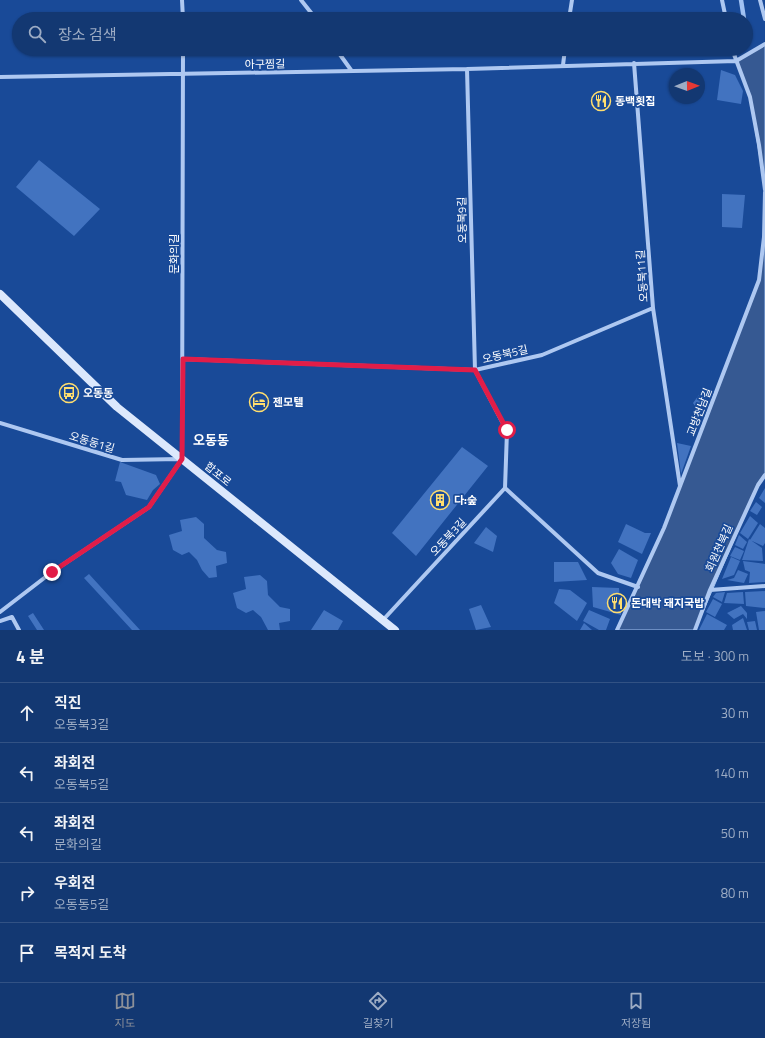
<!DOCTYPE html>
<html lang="ko">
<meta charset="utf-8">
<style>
:root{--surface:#133872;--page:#1c3f77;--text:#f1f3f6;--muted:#9dacc4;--line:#325284;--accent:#8c9099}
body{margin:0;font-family:"Titillium Web","Noto Sans KR",sans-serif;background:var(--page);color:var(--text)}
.compass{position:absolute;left:669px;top:68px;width:36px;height:36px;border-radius:50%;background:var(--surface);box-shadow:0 1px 3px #0004;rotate:89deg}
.stop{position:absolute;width:12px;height:12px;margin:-9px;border:3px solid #e11d48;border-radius:50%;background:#fff}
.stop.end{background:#e11d48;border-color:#fff;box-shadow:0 1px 4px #0008}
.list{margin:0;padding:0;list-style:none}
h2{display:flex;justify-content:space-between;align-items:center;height:52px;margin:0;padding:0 16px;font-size:17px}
h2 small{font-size:13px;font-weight:400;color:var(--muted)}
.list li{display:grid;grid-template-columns:26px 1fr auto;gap:12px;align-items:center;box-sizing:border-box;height:60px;padding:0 16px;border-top:1px solid var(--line)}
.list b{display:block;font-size:15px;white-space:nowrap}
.list p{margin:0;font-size:13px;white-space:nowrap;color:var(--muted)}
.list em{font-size:13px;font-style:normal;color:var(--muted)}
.icon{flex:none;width:22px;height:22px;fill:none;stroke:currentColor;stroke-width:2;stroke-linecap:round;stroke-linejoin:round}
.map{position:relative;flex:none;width:765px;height:630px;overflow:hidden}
.search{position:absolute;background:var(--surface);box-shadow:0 1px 3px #0004;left:12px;right:12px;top:12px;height:44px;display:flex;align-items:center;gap:10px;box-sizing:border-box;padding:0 14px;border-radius:22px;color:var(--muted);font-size:15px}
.sheet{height:352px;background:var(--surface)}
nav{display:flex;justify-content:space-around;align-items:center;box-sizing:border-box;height:56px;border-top:1px solid var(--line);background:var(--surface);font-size:11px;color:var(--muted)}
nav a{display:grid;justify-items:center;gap:2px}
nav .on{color:var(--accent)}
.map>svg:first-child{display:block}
.water{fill:#365992;stroke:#a1c2f3}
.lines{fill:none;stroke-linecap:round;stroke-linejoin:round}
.stream{stroke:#a1c2f3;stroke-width:4.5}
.building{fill:#4273c0}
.minor{stroke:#aec8f1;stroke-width:4}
.secondary{stroke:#dce8fc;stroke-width:8}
.route{stroke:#e11d48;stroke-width:5}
.labels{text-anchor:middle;stroke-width:3.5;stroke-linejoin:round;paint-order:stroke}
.street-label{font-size:11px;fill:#fff;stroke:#194a98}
.poi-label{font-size:11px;font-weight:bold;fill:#fff;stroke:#194a98;text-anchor:start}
.quarter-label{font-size:13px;font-weight:bold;fill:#fff;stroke:#194a98}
</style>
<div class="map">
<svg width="765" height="630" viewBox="0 0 765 630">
<rect width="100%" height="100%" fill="#194a98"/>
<path class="water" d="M765,44V190L750,97L736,61Z
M765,192V475L758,485L695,630H617L664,528L759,280L764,237Z"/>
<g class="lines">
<path class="stream" d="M741,0L744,19
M746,37L747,41"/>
</g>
<path class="building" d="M721,70L735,75L743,91L741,104L717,100Z
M39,160L100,209L74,236L16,187Z
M722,194L745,195L742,228L722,227Z
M702,391L707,395L701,415L693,403Z
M677,443L691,446L681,474Z
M462,447L488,466L416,556L392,533Z
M120,462L156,475L160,484L153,490L147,500L126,495L121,482L115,481Z
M765,488V503L759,498Z
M756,502L762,507L757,515L750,511Z
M750,516L758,523L748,539L740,533Z
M196,517L204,524V538L217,550L226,552L227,563L216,566L217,577L209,578L202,570L197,560L189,552L182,555L173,550L169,535L182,531L180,520Z
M626,524L645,533H651L642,554L618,542Z
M760,524L765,528V543L763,546L750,540Z
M486,527L497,536L493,552L474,543Z
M739,535L747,542L743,549L735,545Z
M749,539L762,548L763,561L742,560Z
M735,547L744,551L740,560L730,556Z
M619,549L638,560L631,578L618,574L611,563Z
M731,557L740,561L734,575L722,579Z
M743,561L765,564V582L749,583L750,572L745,570Z
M554,562H578L587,580L554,582Z
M738,570L748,574L744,583L727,580L734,578Z
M89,574L140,630H132L84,578Z
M260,575L267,581L268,595L280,607L290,609V621L279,623L280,630H268L261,617L253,610L246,613L237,608L233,593L246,589L244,577Z
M592,587L619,588L621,615L593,607Z
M559,589L570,590L587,603L577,621L554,603Z
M765,591V608L746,606L745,592Z
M725,592L722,602L713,597L716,593Z
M743,592L744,604L724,603L727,593Z
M713,599L722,604L715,617L706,612Z
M481,605L491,627L476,630L469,609Z
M741,606L747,613V619L743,614L734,619L727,613Z
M324,610L343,621L338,630H311Z
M589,610L610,619L606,630H599L583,621Z
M765,611V630H759L756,612Z
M33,613L44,630H37L28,616Z
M707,614L727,625L724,630H699Z
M743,618L747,630H733L732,625Z
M755,621L757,630H749L747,622Z
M584,623L592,630H580Z"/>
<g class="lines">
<path class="minor" d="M182,0L183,19
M301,0L316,19
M722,0L726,19
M760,0L765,19
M569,19L572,0
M336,49L351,70
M732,49L750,97L759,145L765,190
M634,63L653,308L680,486
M563,65L565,49
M0,77L467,69L736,61L765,44
M183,359L475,370L542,355L653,308
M0,423L122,460L180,459
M182,458L183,49
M505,488L598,573L638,587
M710,590L765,586
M0,612L52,572L149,507L182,459
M383,620L505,488L507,431L475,370L467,69
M0,621L12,617L19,630
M617,630L664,528L759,280L764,237L765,192
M695,630L710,590L758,485L765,475"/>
<path class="secondary" d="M0,294L117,407L395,630"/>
</g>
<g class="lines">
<path class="route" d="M52,572L149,507L182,459L183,359L475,370L507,430"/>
</g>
<defs>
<g id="restaurant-ring" transform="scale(1)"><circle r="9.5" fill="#194a98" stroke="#ffde6e" stroke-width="1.5"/><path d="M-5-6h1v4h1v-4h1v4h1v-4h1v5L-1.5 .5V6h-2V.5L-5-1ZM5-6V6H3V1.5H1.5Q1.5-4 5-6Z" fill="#ffde6e"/></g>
<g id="bus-ring" transform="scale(1)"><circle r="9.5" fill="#194a98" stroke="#ffde6e" stroke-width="1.5"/><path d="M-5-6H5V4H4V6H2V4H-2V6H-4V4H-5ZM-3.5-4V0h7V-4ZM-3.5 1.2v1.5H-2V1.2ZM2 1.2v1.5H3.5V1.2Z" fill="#ffde6e"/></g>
<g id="hotel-ring" transform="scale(1)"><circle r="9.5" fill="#194a98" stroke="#ffde6e" stroke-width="1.5"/><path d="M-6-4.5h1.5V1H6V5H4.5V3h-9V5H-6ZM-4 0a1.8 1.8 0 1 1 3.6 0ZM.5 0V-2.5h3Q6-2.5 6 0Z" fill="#ffde6e"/></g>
<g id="building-ring" transform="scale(1)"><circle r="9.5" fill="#194a98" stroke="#ffde6e" stroke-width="1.5"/><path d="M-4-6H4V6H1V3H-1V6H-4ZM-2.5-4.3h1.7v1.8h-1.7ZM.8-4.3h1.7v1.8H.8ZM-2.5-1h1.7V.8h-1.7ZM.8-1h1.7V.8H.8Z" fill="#ffde6e"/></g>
</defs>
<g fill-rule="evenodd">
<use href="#restaurant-ring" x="601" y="101"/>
<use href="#bus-ring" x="69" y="393"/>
<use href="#hotel-ring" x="259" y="402"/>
<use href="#building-ring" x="440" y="500"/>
<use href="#restaurant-ring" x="617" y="603"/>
</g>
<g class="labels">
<g class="street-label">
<text transform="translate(265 64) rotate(-1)" y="4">아구찜길</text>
<text transform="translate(462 220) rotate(-91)" y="4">오동북9길</text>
<text transform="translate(174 254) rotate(-90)" y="4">문화의길</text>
<text transform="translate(642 276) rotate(-94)" y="4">오동북11길</text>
<text transform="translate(505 354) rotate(-13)" y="4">오동북5길</text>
<text transform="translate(699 412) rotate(-69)" y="4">교방천남길</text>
<text transform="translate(92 442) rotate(17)" y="4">오동동1길</text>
<text transform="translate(218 474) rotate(39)" y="4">합포로</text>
<text transform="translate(448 537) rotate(-47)" y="4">오동북3길</text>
<text transform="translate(719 548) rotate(-66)" y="4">회원천북길</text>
</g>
<g class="poi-label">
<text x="615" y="105">동백횟집</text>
<text x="83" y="397">오동동</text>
<text x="273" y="406">젠모텔</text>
<text x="454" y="504">다:숲</text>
<text x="631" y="607">돈대박 돼지국밥</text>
</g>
<g class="quarter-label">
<text x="211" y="445">오동동</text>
</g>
</g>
</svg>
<svg class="compass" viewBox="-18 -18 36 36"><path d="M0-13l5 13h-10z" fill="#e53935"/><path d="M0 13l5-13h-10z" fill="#9dacc4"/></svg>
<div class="stop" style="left:507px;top:430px"></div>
<div class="stop end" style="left:52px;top:572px"></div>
<div class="search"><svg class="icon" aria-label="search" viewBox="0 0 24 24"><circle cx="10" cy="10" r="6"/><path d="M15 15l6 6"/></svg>장소 검색</div>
</div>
<section class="sheet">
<h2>4 분<small>도보 · 300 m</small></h2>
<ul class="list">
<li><svg class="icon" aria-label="ahead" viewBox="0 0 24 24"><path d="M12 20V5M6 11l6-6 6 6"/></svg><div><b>직진</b><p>오동북3길</p></div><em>30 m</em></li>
<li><svg class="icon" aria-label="left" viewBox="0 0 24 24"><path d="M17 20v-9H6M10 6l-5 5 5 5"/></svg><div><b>좌회전</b><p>오동북5길</p></div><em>140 m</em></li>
<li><svg class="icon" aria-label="left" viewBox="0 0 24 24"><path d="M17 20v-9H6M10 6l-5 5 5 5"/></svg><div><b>좌회전</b><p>문화의길</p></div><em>50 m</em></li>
<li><svg class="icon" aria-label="right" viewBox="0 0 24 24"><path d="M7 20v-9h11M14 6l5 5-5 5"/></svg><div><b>우회전</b><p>오동동5길</p></div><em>80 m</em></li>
<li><svg class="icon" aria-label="arrive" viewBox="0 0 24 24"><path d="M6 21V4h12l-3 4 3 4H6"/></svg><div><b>목적지 도착</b></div></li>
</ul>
</section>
<nav>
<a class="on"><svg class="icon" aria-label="map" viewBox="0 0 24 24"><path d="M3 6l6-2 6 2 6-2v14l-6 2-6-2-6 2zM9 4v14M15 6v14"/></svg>지도</a>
<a><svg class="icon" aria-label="directions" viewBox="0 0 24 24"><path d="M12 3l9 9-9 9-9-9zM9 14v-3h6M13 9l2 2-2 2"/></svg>길찾기</a>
<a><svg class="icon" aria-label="saved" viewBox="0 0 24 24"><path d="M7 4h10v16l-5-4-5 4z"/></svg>저장됨</a>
</nav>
